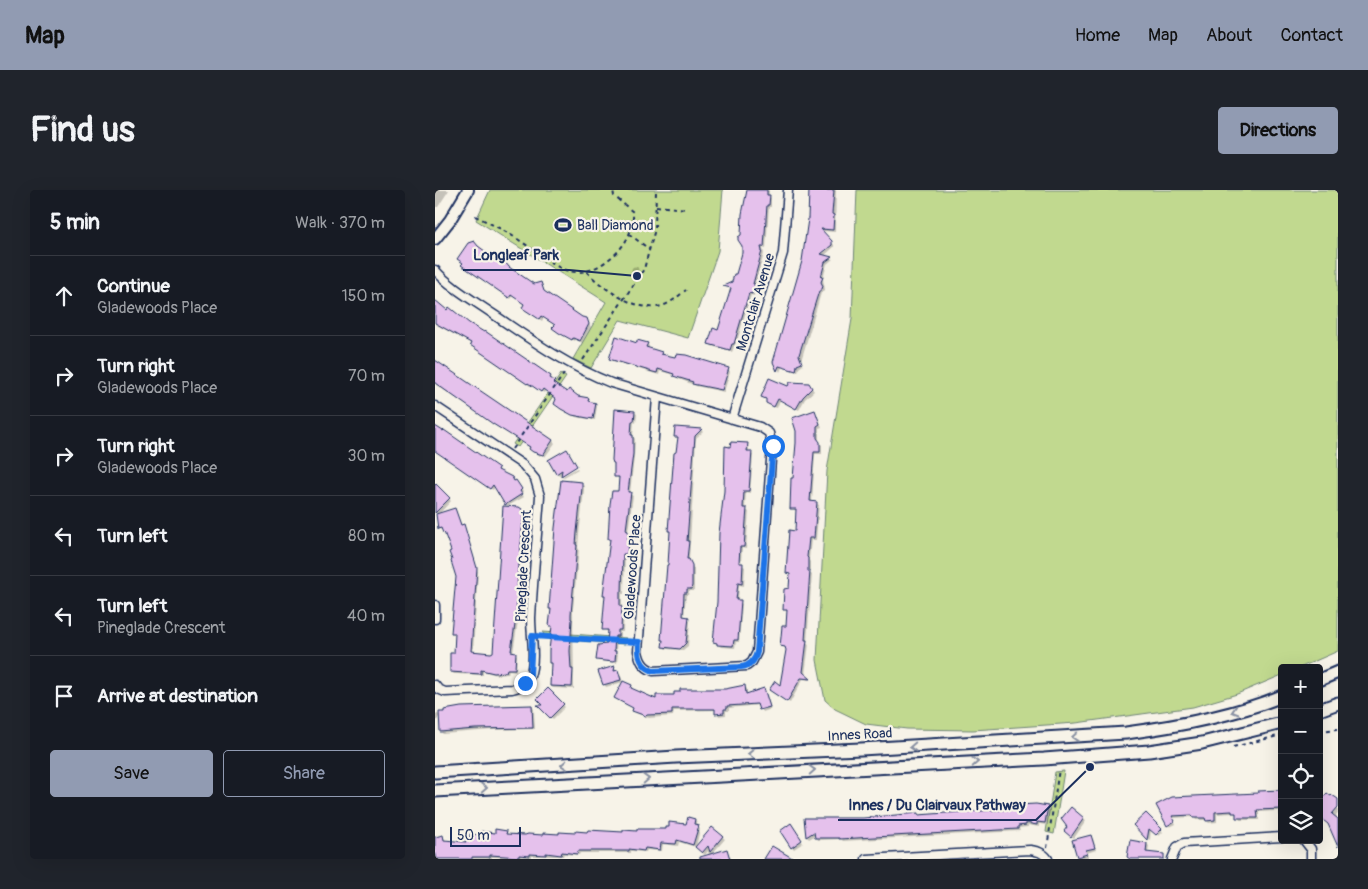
<!DOCTYPE html>
<meta charset="utf-8">
<style>
:root{--surface:#171b24;--page:#20242c;--text:#f1f3f6;--muted:#9ea1a6;--line:#363941;--accent:#919bb2}
body{margin:0;font-family:Pangolin,sans-serif;background:var(--page);color:var(--text)}
.controls{position:absolute;right:15px;bottom:15px;display:grid;overflow:hidden;border-radius:5px;box-shadow:0 5px 20px #0002}
.controls button{width:45px;height:45px;display:grid;place-items:center;padding:0;border:0;border-bottom:1px solid var(--line);background:var(--surface);color:var(--text);font:25px sans-serif}
.scale{position:absolute;left:15px;bottom:12px;width:71px;box-sizing:border-box;padding-left:5px;border:2px solid #1b2f5e;border-top:0;font-size:14px;line-height:18px;white-space:nowrap;color:#1b2f5e;-webkit-text-stroke:4px #f7f3e8;paint-order:stroke}
.stop{position:absolute;width:15px;height:15px;margin:-11px;border:4px solid #1a73e8;border-radius:50%;background:#fff}
.stop.end{background:#1a73e8;border-color:#fff;box-shadow:0 1px 5px #0008}
.list{margin:0;padding:0;list-style:none}
h2{display:flex;justify-content:space-between;align-items:center;height:65px;margin:0;padding:0 20px;font-size:21px}
h2 small{font-size:16px;font-weight:400;color:var(--muted)}
.list li{display:grid;grid-template-columns:32px 1fr auto;gap:15px;align-items:center;box-sizing:border-box;height:80px;padding:0 20px;border-top:1px solid var(--line)}
.list b{display:block;font-size:19px;white-space:nowrap}
.list p{margin:0;font-size:16px;white-space:nowrap;color:var(--muted)}
.list em{font-size:16px;font-style:normal;color:var(--muted)}
.actions{display:flex;gap:10px;padding:15px 20px}
.actions a{flex:1;padding:11px 0;border:1px solid var(--accent);border-radius:5px;text-align:center;font-size:18px;color:var(--accent)}
.actions .main{background:var(--accent);color:#111}
.icon{flex:none;width:28px;height:28px;fill:none;stroke:currentColor;stroke-width:2;stroke-linecap:round;stroke-linejoin:round}
.map{position:relative;flex:none;width:903px;height:669px;overflow:hidden;border-radius:5px}
header{display:flex;align-items:center;gap:30px;box-sizing:border-box;height:70px;padding:0 25px;background:var(--accent);color:#111}
header strong{font-size:24px}
nav{display:flex;gap:28px;margin-inline-start:auto;font-size:18px}
.intro{display:flex;align-items:center;justify-content:space-between;box-sizing:border-box;height:120px;padding:0 30px}
h1{margin:0;font-size:35px}
.button{padding:12px 22px;border-radius:5px;background:var(--accent);color:#111;font-size:18px;font-weight:700}
main{display:flex;gap:30px;padding:0 30px}
aside{flex:1;background:var(--surface);border-radius:5px;box-shadow:0 5px 20px #0002}
.map>svg:first-child{display:block}
.green{fill:#c1d98f;stroke:#6e8476}
.shadow{fill:#0003}
.building{fill:#e5c1ec;stroke:#1b2f5e}
.lines{fill:none;stroke-linecap:round;stroke-linejoin:round}
.minor-casing{stroke:#1b2f5e;stroke-width:11}
.tertiary-casing{stroke:#1b2f5e;stroke-width:14}
.secondary-casing{stroke:#1b2f5e;stroke-width:15}
.path{stroke:#1b2f5e;stroke-width:2;stroke-dasharray:4 4;stroke-linecap:butt}
.minor{stroke:#f7f3e8;stroke-width:8}
.tertiary{stroke:#f7f3e8;stroke-width:10}
.secondary{stroke:#f7f3e8;stroke-width:11}
.oneway{stroke:#8991a3}
.route{stroke:#1a73e8;stroke-width:6}
.labels{text-anchor:middle;stroke-width:4.5;stroke-linejoin:round;paint-order:stroke}
.poi-label{font-size:14px;fill:#1b2f5e;stroke:#f7f3e8;text-anchor:start}
.street-label{font-size:14px;fill:#1b2f5e;stroke:#f7f3e8}
.leader{fill:none;stroke:#1b2f5e;stroke-width:2}
.callout-dot{fill:#1b2f5e;stroke:#f7f3e8;stroke-width:2}
.callout-label{font-size:15px;text-anchor:middle;font-weight:bold;fill:#1b2f5e;stroke:#f7f3e8;stroke-width:4.5;stroke-linejoin:round;paint-order:stroke}
</style>
<header>
<strong>Map</strong>
<nav><a>Home</a><a>Map</a><a>About</a><a>Contact</a></nav>
</header>
<div class="intro"><h1>Find us</h1><a class="button">Directions</a></div>
<main>
<aside>
<h2>5 min<small>Walk · 370 m</small></h2>
<ul class="list">
<li><svg class="icon" aria-label="ahead" viewBox="0 0 24 24"><path d="M12 20V5M6 11l6-6 6 6"/></svg><div><b>Continue</b><p>Gladewoods Place</p></div><em>150 m</em></li>
<li><svg class="icon" aria-label="right" viewBox="0 0 24 24"><path d="M7 20v-9h11M14 6l5 5-5 5"/></svg><div><b>Turn right</b><p>Gladewoods Place</p></div><em>70 m</em></li>
<li><svg class="icon" aria-label="right" viewBox="0 0 24 24"><path d="M7 20v-9h11M14 6l5 5-5 5"/></svg><div><b>Turn right</b><p>Gladewoods Place</p></div><em>30 m</em></li>
<li><svg class="icon" aria-label="left" viewBox="0 0 24 24"><path d="M17 20v-9H6M10 6l-5 5 5 5"/></svg><div><b>Turn left</b></div><em>80 m</em></li>
<li><svg class="icon" aria-label="left" viewBox="0 0 24 24"><path d="M17 20v-9H6M10 6l-5 5 5 5"/></svg><div><b>Turn left</b><p>Pineglade Crescent</p></div><em>40 m</em></li>
<li><svg class="icon" aria-label="arrive" viewBox="0 0 24 24"><path d="M6 21V4h12l-3 4 3 4H6"/></svg><div><b>Arrive at destination</b></div></li>
</ul>
<div class="actions"><a class="main">Save</a><a>Share</a></div>
</aside>
<div class="map">
<svg width="903" height="669" viewBox="0 0 903 669">
<rect width="100%" height="100%" fill="#f7f3e8"/>
<filter id="ink" filterUnits="userSpaceOnUse"><feTurbulence type="fractalNoise" baseFrequency=".02" numOctaves="2"/><feDisplacementMap in="SourceGraphic" scale="10" xChannelSelector="R" yChannelSelector="G"/><feConvolveMatrix kernelMatrix="1 2 1 2 8 2 1 2 1" color-interpolation-filters="sRGB"/></filter>
<g filter="url(#ink)">
<path class="green" d="M55,0H288L283,61L253,148L185,130L156,178L138,169L171,112L41,30Z
M422,0H903V461L864,478H847V485L802,504L758,517L641,533L538,540L472,539L431,534L400,519L390,510L382,470L392,281L417,129Z
M126,184L131,187L83,257L78,254Z
M108,442L191,448L190,454L109,448Z
M629,581L619,644L611,642L620,582Z"/>
<path class="shadow" d="M0,0H14L3,17H0Z
M312,0H334V6L336,8V17H334L331,59L328,58L329,64L320,96L321,97L319,106L316,105L303,148L297,162L277,156L275,154L284,141L297,99L291,96L298,93L302,86L308,63L307,45Z
M375,0H401L400,42L386,41L399,55V57L389,66L398,69L392,74L388,89L390,99L386,103L366,171L368,175L364,178L363,182L347,177L345,182L339,172L371,58Z
M64,75L72,76L99,95L106,93L110,104L147,128L151,129L156,137L147,153L141,149L140,151L121,140V135L109,127L107,131L91,120L90,114L78,106L76,109L30,77Z
M196.5 80a3.5 3.5 0 1 1 7 0a3.5 3.5 0 1 1-7 0Z
M0,114L115,187L118,189L117,191L121,194L120,196L132,204L153,209L155,213L160,214L162,216L160,230L141,227L130,221L123,210L110,201L109,203L96,194L95,196L38,157L37,154L0,134Z
M202,154H212L214,156L213,159L226,163L229,166L293,179L295,182L289,202L261,196L242,188L240,185L225,181L224,185L178,171L176,168Z
M0,171L118,251L120,253L110,267L106,264L105,266L84,249H83L62,236L0,194Z
M376,197L379,201L370,209L364,220L345,210L342,218L335,215L332,210L327,206L354,198Z
M380,221L387,237L384,238V252L387,255V264H380L377,313H381L384,315L381,350H376L374,370L375,372V383L377,385L372,453L374,454L370,485L375,490L368,489L355,513L338,502L346,497L352,458L346,456L352,438L353,422L349,419L355,399L356,385L352,383L361,342L362,321L356,318L359,290Z
M199,222L202,224L201,233L199,232L198,246L200,249L199,267L195,304L198,306L193,342L195,344L194,357V366H190L189,404H187V418L189,420L188,442H185V448H182L181,462L183,464L182,473L165,471L163,469L173,456L174,442L168,439L171,407L169,405L176,350L174,349L184,303L185,289L180,286Z
M0,236L83,294L88,302L86,303L89,307L73,316L60,296L58,300L0,260Z
M241,238L266,240L268,242L261,248L254,371L259,379V401H254L253,405H251L249,428L255,431L253,456L248,460L231,459L228,457V450L244,249L240,246Z
M312,254L314,257V262L318,265L315,303L311,302L310,319L314,322L311,359L307,358L306,374L310,377L309,396L304,395L303,411L307,414L304,452H301L300,458L286,457L279,452Z
M131,261L128,286L142,278L143,279L129,287L127,286L128,283L124,285L122,283Z
M0,294L16,311L3,325L0,322Z
M146,294L149,296V301L144,345L143,358L144,359L138,419L139,499L118,498L116,496L118,438L116,436Z
M20,319L27,336L30,338L43,382L38,463L59,464L86,320L89,323L83,431L78,463L82,465L81,481L74,480L73,484L62,485L48,481V485L19,484L16,481L20,464V445L18,443L22,387L17,362L11,344L4,338Z
M179,477L181,481L185,483L188,492L171,497L169,494Z
M196,496L198,500L223,511L241,506L310,497L312,499V505L329,500L331,502L336,519L328,522L324,515L294,518V521H291V525L284,526L281,520L239,521L238,526L214,528L201,523L199,521L200,518L180,508Z
M113,499L130,517L118,529L105,516H111Z
M97,517L99,519L100,539L57,540L8,544L6,542L5,525L0,534V523L5,525Z
M847,600V628L844,625V621L824,622V630H805L802,625L799,623L782,624V632L774,633L771,630H761L759,627L738,628L741,634L735,637L723,616Z
M898,606L903,611V623L901,625L903,629V646L901,647L895,634Z
M613,617L615,620L612,635L604,634V637L593,635V637L584,638L585,641L408,651L406,649L383,650L381,645L374,649L372,647L371,629H428Z
M636,619L651,631L639,648L630,641L633,637Z
M711,625L728,642L724,646L716,639L715,650L700,635Z
M260,630L262,632L261,636L265,639L261,657L244,652L243,656L228,654L227,661L212,660L211,662L196,661V663H145L144,665L129,664L128,666H97V668L86,667V669L57,667V669H0V648L8,646L11,651L32,653L71,642L73,645L125,646L203,643L232,641L251,635Z
M358,637L368,653L359,659L357,657Z
M277,639L290,649L276,665L292,660L296,669H275L273,661L270,665L261,657Z
M655,646L658,649L661,660L652,663L654,669H643L639,651Z
M696,651L712,654L714,656L713,663L717,669H694Z"/>
<path class="building" d="M312,0H332V5H335L334,15H332L329,57H326L327,61L318,94H320L317,104L314,103L299,154H297L295,160L273,154L278,138L283,140L296,98L288,96L297,92L299,84H301L307,63V56L303,50V47L306,45L307,24Z
M374,0H399L397,24L399,25L398,40L386,39L397,51V55L386,64L397,67L390,72L386,87H388L386,92L388,96L387,99L384,101L364,165L367,173L362,175L361,181L344,176L342,181L338,172L367,71L373,29Z
M39,51L43,56L58,67L65,73L70,72L74,77L99,94L106,92L109,101L147,127L152,128L154,134L145,151L138,148L137,150L124,143L117,138L120,135L106,126L104,129L87,118L89,114L76,105L74,108L26,75L28,73L22,69L33,53Z
M0,110L12,120L14,117L34,133L49,142L50,141L116,186L115,188L120,191L118,193L132,202L134,199L143,206L154,208L153,211L161,213L158,229L137,225L126,219L119,214L121,209L108,199L106,202L93,193L92,194L35,155L36,153L0,133Z
M181,146L202,153V150L213,153L211,157L227,162L226,164L240,167L241,164L251,165L294,178L287,200L257,194L258,192L238,186L239,184L223,179L222,183L218,182L174,169Z
M0,170L118,250L108,265L98,262L94,259L95,257L58,234L0,193Z
M334,188L353,196L355,192L374,193L377,198L368,207L361,219L343,209L339,217L331,213V209L326,207Z
M180,219L200,221L199,231H197L196,245H198V264L193,302H196L191,340L193,341V354L192,364H188L187,402H185V416L187,417L186,440H183V446H180L179,461H181L180,471L178,472L161,470L163,455L172,454L173,440H167L170,405H168L175,349H173L175,314L177,301H183L184,287H179V273H178L177,270Z
M380,220L385,234L382,236V248L385,252V262H379L375,311L382,312L379,348H374L372,367L373,368V381H375L370,450H372L368,482L376,489L366,488L352,512L334,500L340,491L345,495L351,460L350,457L345,456L346,447L347,436H351L352,420H348L349,399L354,398L355,384L351,383L354,340L360,341L361,319H355L356,288H358L361,253V241L357,228Z
M0,236L8,241L9,240L64,278L63,280L77,287L79,291L81,290L87,299L85,301L87,304L70,315L58,295L55,299L0,261Z
M240,237L267,239L260,246L252,351H254L252,369H254L257,375V396L256,399H252V403H249L248,426L254,427L251,453L245,459L227,457L228,450H226L232,375H233L235,341H233L239,263L241,262L243,247H239Z
M296,252L313,253L312,261H317L314,301H309L308,318H312L309,357H305L304,373H308L307,394L303,393L301,410H306L303,450H299L298,456L282,455V453L278,452L282,412L284,343L289,301L290,256L295,257Z
M132,259L142,276L126,286L127,280L121,284L113,270Z
M126,290L147,292V298L142,342L141,355H142L136,424V429H137L135,461L136,479H138L137,497L115,496L116,473H114V460L117,436H114L116,419H114L120,338Z
M0,293L15,308L0,323Z
M68,316L84,317L87,319L88,327L85,367L84,376H83L81,428L76,461L81,462L80,479H72L71,482L59,483L46,480V484L15,482V463H19L20,443H16L21,387L16,371L17,370L14,362L16,361L9,342L8,343L6,338L3,339L1,324L20,318L26,335L29,334L42,378L36,461L56,463L58,462Z
M180,476L179,481L183,480L186,490L168,495L163,481Z
M188,491L197,495L196,498L221,509V505H239V502H245V499H290L310,495L311,504L329,498L335,517L324,520L322,514L292,516V519H289V523L280,524V519H237V524L212,525L211,526L197,521L198,518L179,508Z
M113,498L129,514L115,528L102,515H108L102,509Z
M97,515L98,538L40,539L5,542L4,522H9V520L26,517Z
M847,600V619L822,620L823,628H801V623H797V621L780,622V630L771,631L770,628H758L757,625L737,626L740,631L732,636L721,615L737,607L823,603V601Z
M892,603L896,606L897,605L903,609V617L897,624L903,629V657L893,634L884,627L888,622L884,620V612Z
M601,614L613,616L610,633L602,632V635L591,633V635L583,636V639L404,649V648H380L379,642L371,647L369,628H428L483,623V625L511,623L582,619V615Z
M636,617L649,628L636,647L629,641L632,637L626,629Z
M711,623L727,639L721,645L714,639L712,650L698,635Z
M253,627L260,629L259,634L264,635L258,655L242,650L241,654L226,653L225,660L210,658L209,661L194,659V661H143L142,664L127,662L126,665L111,663V665L95,664V666L84,665V667L55,665V667H37V669H2L0,660V647L8,645L9,650L31,652V650H34L35,644L45,645L46,641L60,643V639L72,641L71,644L90,645L93,644L108,645V643L124,644V642L140,643V641L152,642L153,640L188,642V640L202,641V639H231V637H234V632L251,634Z
M356,633L367,650L356,658L345,641Z
M277,637L288,646L275,662L273,656L267,663L260,657Z
M656,645L660,658L651,660L652,664L642,667L637,650Z
M695,650L712,653L711,662L729,664V669H695L692,667Z
M337,656L359,669H329Z
M292,659L295,669H265V667Z"/>
<g class="lines">
<g class="minor-casing">
<path id="minor" d="M0,80C16,98 38,110 58,124C96,150 133,176 176,193L325,237L334,243L337,256L322,462L317,472L312,476L218,481C208,477 205,471 203,461L222,207
M0,216L88,275L100,289L105,306C102,347 98,388 96,428C96,447 101,468 95,486C92,494 85,497 77,499L10,502L3,499L0,495
M297,229L348,63L353,0
M0,415V429
M869,650L876,659V669
M431,669L595,660C602,661 608,662 613,669
M737,669L742,657L749,653L847,647"/>
</g>
<g class="tertiary-casing">
<path id="tertiary" d="M0,49L15,30L33,0"/>
</g>
<g class="secondary-casing">
<path id="secondary" d="M884,490L903,482
M884,520L903,513
M0,582L241,567L426,559L691,543C743,536 798,526 847,506
M0,601L609,569L714,561L767,553L847,533"/>
</g>
<path class="path" d="M221,16L252,19
M40,26C55,33 70,41 84,50C119,73 137,100 178,66C191,55 199,39 198,22L179,6L178,0
M194,44L214,59
M152,82C166,97 199,120 221,117C233,116 242,107 251,100
M148,170L209,79L220,39L221,0
M77,259L131,181
M106,446L196,452
M884,541L903,539
M798,557L847,545
M612,658L624,579"/>
<use href="#minor" class="minor"/>
<use href="#tertiary" class="tertiary"/>
<use href="#secondary" class="secondary"/>
</g>
<defs><path id="oneway-chevron" d="M-2-3.5L2.5 0L-2 3.5" fill="none" stroke-width="1.6" stroke-linecap="round" stroke-linejoin="round" transform="scale(1.25)"/></defs>
<g class="oneway">
<use href="#oneway-chevron" transform="translate(800 521) rotate(163)"/>
<use href="#oneway-chevron" transform="translate(640 547) rotate(176)"/>
<use href="#oneway-chevron" transform="translate(478 557) rotate(177)"/>
<use href="#oneway-chevron" transform="translate(316 564) rotate(178)"/>
<use href="#oneway-chevron" transform="translate(540 572) rotate(-3)"/>
<use href="#oneway-chevron" transform="translate(129 575) rotate(176)"/>
<use href="#oneway-chevron" transform="translate(377 580) rotate(-3)"/>
<use href="#oneway-chevron" transform="translate(211 589) rotate(-3)"/>
<use href="#oneway-chevron" transform="translate(49 598) rotate(-3)"/>
</g>
</g>
<g class="lines" filter="url(#ink)">
<path class="route" d="M90,493L95,485L97,446L204,452C203,466 205,476 218,481L306,477C315,476 320,471 322,462L338,256"/>
</g>
<defs>
<g id="stadium-bare" transform="scale(1.35)"><path d="M0-5a6.5 5 0 1 0 0 10a6.5 5 0 1 0 0-10ZM-3.5-1.8h7v3.6h-7Z" fill="#1b2f5e" stroke="#f7f3e8" stroke-width="2.5" paint-order="stroke"/></g>
</defs>
<g fill-rule="evenodd">
<use href="#stadium-bare" x="128" y="35"/>
</g>
<g class="labels">
<g class="poi-label">
<text x="142" y="40">Ball Diamond</text>
</g>
<g class="street-label">
<text transform="translate(320 112) rotate(-73)" y="5">Montclair Avenue</text>
<text transform="translate(88 376) rotate(-87)" y="5">Pineglade Crescent</text>
<text transform="translate(197 377) rotate(-86)" y="5">Gladewoods Place</text>
<text transform="translate(425 544) rotate(-3)" y="5">Innes Road</text>
</g>
</g>
<path class="leader" d="M202 86L134 80H28M655 577L601 630H403"/>
<g class="callout-dot">
<circle cx="202" cy="86" r="5"/>
<circle cx="655" cy="577" r="5"/>
</g>
<g class="callout-label">
<text x="81" y="70">Longleaf Park</text>
<text x="502" y="620">Innes / Du Clairvaux Pathway</text>
</g>
</svg>
<div class="controls">
<button>+</button>
<button>−</button>
<button><svg class="icon" aria-label="locate" viewBox="0 0 24 24"><circle cx="12" cy="12" r="6"/><path d="M12 2v4M12 18v4M2 12h4M18 12h4"/></svg></button>
<button><svg class="icon" aria-label="layers" viewBox="0 0 24 24"><path d="M12 4l9 5-9 5-9-5zM3 14l9 5 9-5"/></svg></button>
</div>
<div class="scale">50 m</div>
<div class="stop" style="left:338px;top:256px"></div>
<div class="stop end" style="left:90px;top:493px"></div>
</div>
</main>
